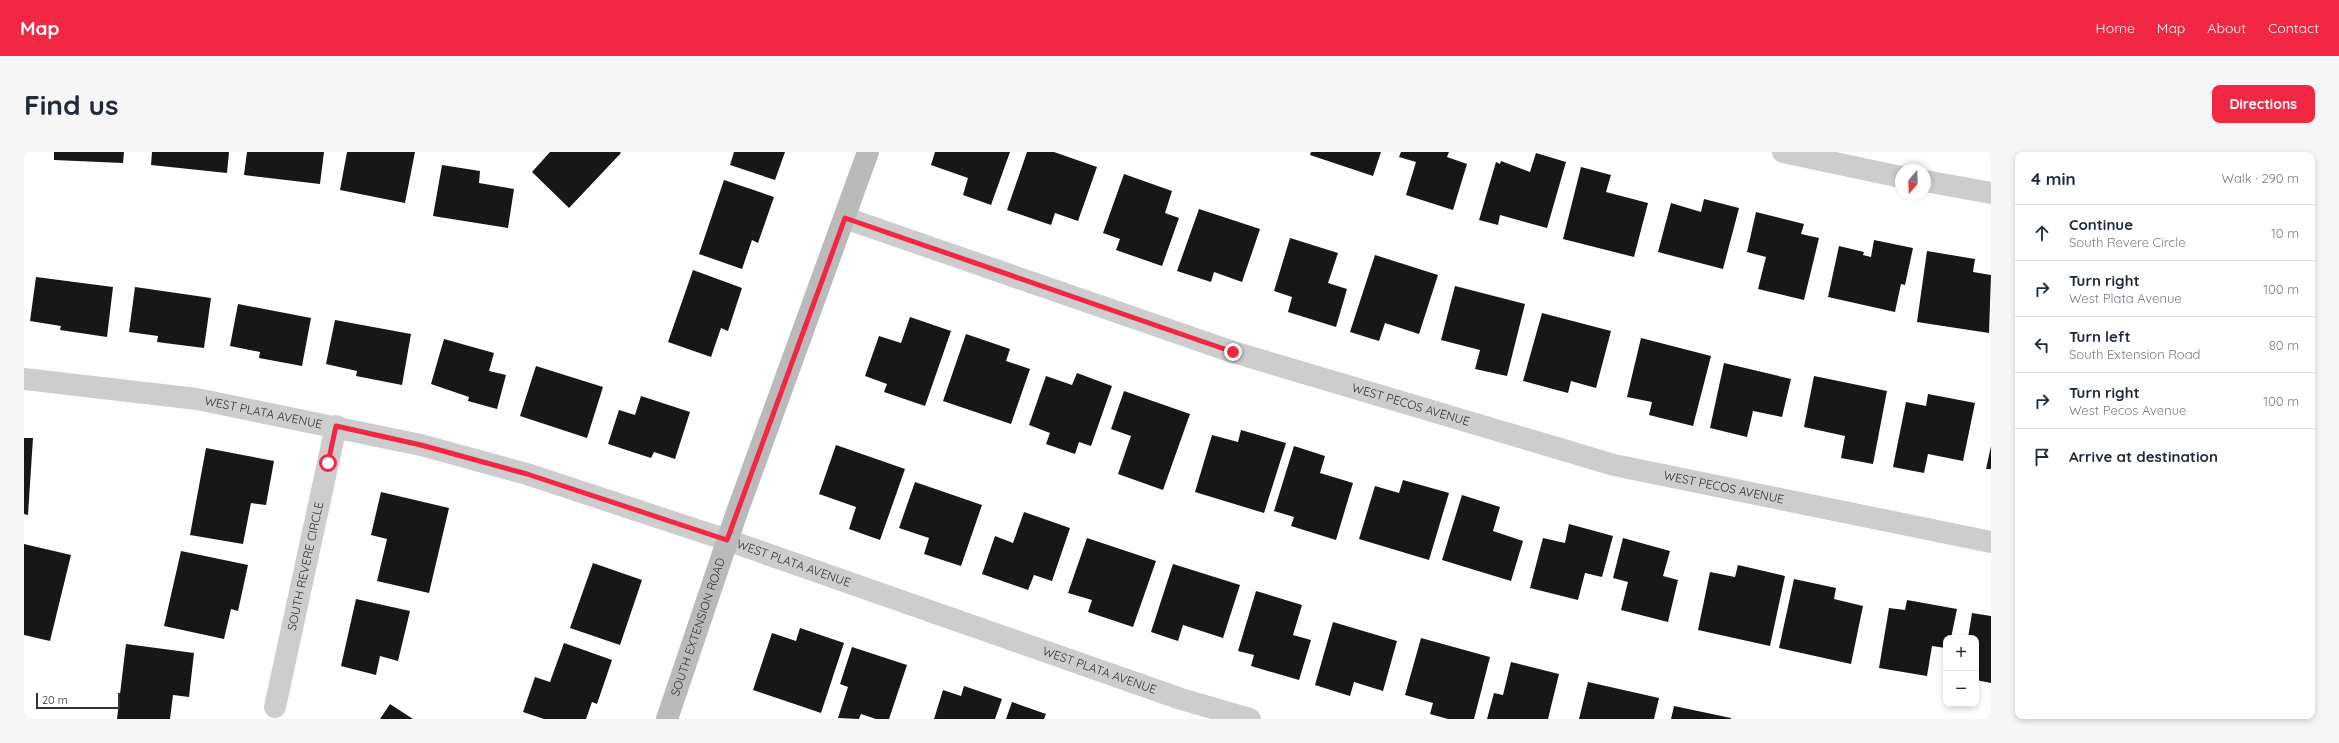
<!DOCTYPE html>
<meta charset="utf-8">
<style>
:root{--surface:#fff;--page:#f6f6f7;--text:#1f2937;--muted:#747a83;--line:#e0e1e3;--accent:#f12744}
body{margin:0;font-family:Quicksand,sans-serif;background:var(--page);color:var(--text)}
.controls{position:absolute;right:12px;bottom:12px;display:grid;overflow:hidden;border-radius:8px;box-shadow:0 2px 6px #0003}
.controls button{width:36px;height:36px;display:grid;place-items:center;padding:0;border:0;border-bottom:1px solid var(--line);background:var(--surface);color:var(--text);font:20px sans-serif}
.compass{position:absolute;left:1871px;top:12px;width:36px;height:36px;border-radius:50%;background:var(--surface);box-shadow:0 2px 6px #0003;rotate:199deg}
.scale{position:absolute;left:12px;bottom:10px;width:84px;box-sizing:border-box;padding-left:4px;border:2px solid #303030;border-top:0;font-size:11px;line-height:14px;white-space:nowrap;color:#303030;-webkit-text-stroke:3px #fff;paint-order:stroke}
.stop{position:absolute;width:12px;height:12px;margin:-9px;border:3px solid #f12744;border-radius:50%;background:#fff}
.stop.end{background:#f12744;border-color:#fff;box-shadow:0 1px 4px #0008}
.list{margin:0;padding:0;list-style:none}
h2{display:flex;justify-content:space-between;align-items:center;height:52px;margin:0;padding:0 16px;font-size:17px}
h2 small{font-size:13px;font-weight:400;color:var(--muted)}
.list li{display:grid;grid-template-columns:26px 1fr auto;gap:12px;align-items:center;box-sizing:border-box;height:56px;padding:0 16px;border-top:1px solid var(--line)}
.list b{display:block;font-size:15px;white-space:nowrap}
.list p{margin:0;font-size:13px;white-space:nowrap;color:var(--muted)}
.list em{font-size:13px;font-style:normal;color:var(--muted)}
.icon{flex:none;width:22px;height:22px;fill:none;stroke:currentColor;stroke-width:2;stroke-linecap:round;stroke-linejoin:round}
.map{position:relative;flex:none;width:1967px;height:567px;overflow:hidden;border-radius:8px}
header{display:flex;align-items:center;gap:24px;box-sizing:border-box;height:56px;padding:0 20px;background:var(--accent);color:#fff}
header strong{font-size:19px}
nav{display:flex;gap:22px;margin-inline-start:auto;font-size:14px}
.intro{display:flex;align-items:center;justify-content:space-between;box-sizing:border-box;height:96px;padding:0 24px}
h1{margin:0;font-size:28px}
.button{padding:10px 18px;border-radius:8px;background:var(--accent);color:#fff;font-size:14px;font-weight:700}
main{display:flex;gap:24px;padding:0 24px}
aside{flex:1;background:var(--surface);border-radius:8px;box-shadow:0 2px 6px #0003}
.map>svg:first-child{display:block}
.building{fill:#171717}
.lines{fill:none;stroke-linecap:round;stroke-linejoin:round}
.street{stroke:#cdcdcd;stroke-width:22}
.secondary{stroke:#bababa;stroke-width:22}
.route{stroke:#f12744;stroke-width:5}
.labels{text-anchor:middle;stroke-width:4;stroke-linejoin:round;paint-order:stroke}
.street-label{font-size:12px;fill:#303030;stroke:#fff}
</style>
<header>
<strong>Map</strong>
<nav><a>Home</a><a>Map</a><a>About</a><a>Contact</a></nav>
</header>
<div class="intro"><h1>Find us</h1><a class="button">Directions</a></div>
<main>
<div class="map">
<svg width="1967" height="567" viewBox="0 0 1967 567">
<rect width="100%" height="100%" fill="#fff"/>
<path class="building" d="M30,0H100L99,11L30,8Z
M128,0H205L203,21L127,13Z
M223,0H300L296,32L220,23Z
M323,0H391L381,51L316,38Z
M526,0H596L597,1L545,56L508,20Z
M710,0H761L751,28L706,13Z
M911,0H986L967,53L939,43L944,26L907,13Z
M1003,0H1030L1073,15L1054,69L1031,61L1027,73L983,58Z
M1287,0H1357L1349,24L1286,3Z
M1377,0H1425L1423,5L1443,12L1429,58L1382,43L1392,10L1375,5Z
M1512,1L1542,10L1523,76L1476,63L1474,73L1455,68L1472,10L1476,12L1477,9L1506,20Z
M418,13L456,19L455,31L490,37L484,76L409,64Z
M1557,15L1587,23L1582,40L1624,51L1610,105L1539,87Z
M1100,22L1148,39L1141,61L1155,66L1138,114L1092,98L1096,87L1079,81Z
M700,28L750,45L734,91L728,88L718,117L675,102Z
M1680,47L1715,56L1699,117L1634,100L1647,51L1677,60Z
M1175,57L1236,77L1218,130L1190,120L1187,130L1153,119Z
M1732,60L1780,72L1777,82L1795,86L1780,148L1734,137L1742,105L1723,100Z
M1266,86L1314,101L1304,131L1323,137L1312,175L1264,160L1268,145L1250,139Z
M1850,88L1889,96L1881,133L1877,132L1871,160L1804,145L1815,94L1840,100L1839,103L1847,105Z
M1903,99L1951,107L1949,120L1967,123L1965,181L1893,170Z
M1351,103L1414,123L1395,182L1361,171L1355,189L1326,180Z
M669,118L718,136L704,179L697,176L687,205L644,190Z
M12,125L89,135L83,185L36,178L37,174L6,169Z
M1431,134L1501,152L1483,224L1451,217L1456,198L1417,188Z
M111,135L187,146L180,196L133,190L134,184L105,180Z
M214,152L287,166L278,214L235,206L236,200L206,194Z
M1518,161L1587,179L1572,236L1547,229L1544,241L1499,229Z
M886,165L927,179L901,254L860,240L863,232L841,224L855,184L877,191Z
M311,168L387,182L378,233L332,224L333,219L302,212Z
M942,182L986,197L982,209L1006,217L987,272L919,249Z
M1617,186L1687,204L1669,274L1625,263L1628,250L1603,245Z
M420,187L470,201L465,219L482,223L473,257L444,249L445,245L407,232Z
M1700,211L1767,227L1758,265L1729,259L1723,285L1686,276Z
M512,214L579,235L563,286L496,264Z
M1053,221L1088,234L1067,294L1055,290L1051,302L1022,292L1026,281L1005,273L1022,224L1048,233Z
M1790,224L1863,239L1849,312L1817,306L1821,284L1780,275Z
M1100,239L1166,262L1139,338L1094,322L1107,284L1087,277Z
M1904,242L1951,251L1939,309L1904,302L1900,321L1869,315L1882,250L1902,254Z
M617,244L666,260L651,307L630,300L627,306L584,292L595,258L611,263Z
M1217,278L1262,291L1240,361L1171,340L1188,283L1214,290Z
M0,286H9L4,363L0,362Z
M812,293L881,317L856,388L825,377L832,355L795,342Z
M1270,294L1301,304L1296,321L1329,331L1312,388L1267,374L1270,365L1250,359Z
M1967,294V317H1962Z
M182,296L250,309L242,353L227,351L219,392L166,383Z
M1379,328L1425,341L1405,408L1335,387L1351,334L1375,341Z
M891,330L958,353L937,414L900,402L905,386L875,376Z
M357,340L425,356L405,441L353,429L363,387L347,383Z
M1438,343L1476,355L1469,379L1499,389L1487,429L1418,408Z
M1000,360L1046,376L1028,429L1010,423L1004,438L958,422L971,384L989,391Z
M1545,372L1589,384L1578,425L1561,421L1554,448L1506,436L1519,386L1541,391Z
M1063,386L1132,409L1109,475L1064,460L1068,448L1044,441Z
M1599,386L1646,399L1639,424L1654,428L1644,470L1597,458L1604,430L1589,426Z
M0,392L47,403L26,489L0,483Z
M157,399L224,413L214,459L207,457L200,487L140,474Z
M569,411L618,428L596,493L546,476Z
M1149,412L1216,433L1199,486L1159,473L1154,489L1127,480Z
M1714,413L1761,424L1746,494L1674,478L1686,420L1711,425Z
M1770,427L1812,436L1810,447L1839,454L1827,512L1755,496Z
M1232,439L1278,453L1269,483L1287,488L1275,528L1227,514L1230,503L1214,499Z
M332,447L386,459L374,509L356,504L352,523L317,514Z
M1883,448L1933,457L1927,486H1922V496L1908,494L1903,524L1855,516L1865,456L1881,458Z
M1948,461L1967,464V531L1952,528V486H1944Z
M1309,470L1373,489L1359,539L1330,530L1326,544L1291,533Z
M776,476L820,491L797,561L729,538L748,481L772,489Z
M1397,486L1466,505L1450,567H1424L1406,562L1409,551L1381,543Z
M540,491L588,508L573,552L568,550L562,567H520L499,560L511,525L526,530Z
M102,492L170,501L165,545L149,543L146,567H93Z
M828,495L883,513L865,567H852L837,562L835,567L814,566L824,535L816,532Z
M1487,510L1535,522L1524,567H1463L1470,541L1479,543Z
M1564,530L1635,546L1630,567H1555Z
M940,534L978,547L971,567H910L919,538L937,544Z
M988,550L1022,562L1020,567H982Z
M366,552L389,567H356Z
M1650,554L1707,566V567H1647Z"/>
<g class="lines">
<g class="street">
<path d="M1759,0L1877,25"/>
<path d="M1901,29L1967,41"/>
<path id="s1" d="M821,66L1209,200L1590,313L1967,390"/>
<path id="s2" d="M0,227L173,247L397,293L503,322L703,388L1157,547L1226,567"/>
<path id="s3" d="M251,555L312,274"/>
</g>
<path class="secondary" id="s4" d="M643,567L713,360L844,0"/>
</g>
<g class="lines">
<path class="route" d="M304,311L312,274L397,293L503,322L703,388L821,66L1209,200"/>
</g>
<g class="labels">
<g class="street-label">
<text dy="4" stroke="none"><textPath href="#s1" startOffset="596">WEST PECOS AVENUE</textPath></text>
<text dy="4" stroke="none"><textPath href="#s2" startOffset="242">WEST PLATA AVENUE</textPath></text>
<text dy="4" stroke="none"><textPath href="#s1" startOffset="920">WEST PECOS AVENUE</textPath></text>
<text dy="4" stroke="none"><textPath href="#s2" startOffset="794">WEST PLATA AVENUE</textPath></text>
<text dy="4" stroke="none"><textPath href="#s3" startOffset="144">SOUTH REVERE CIRCLE</textPath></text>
<text dy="4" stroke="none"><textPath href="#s4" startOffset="97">SOUTH EXTENSION ROAD</textPath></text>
<text dy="4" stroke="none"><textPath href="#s2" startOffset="1118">WEST PLATA AVENUE</textPath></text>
</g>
</g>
</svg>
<div class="controls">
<button>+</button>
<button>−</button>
</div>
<svg class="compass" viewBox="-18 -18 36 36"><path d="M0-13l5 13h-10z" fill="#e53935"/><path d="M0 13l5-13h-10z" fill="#747a83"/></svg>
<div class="scale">20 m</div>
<div class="stop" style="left:304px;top:311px"></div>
<div class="stop end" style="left:1209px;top:200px"></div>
</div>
<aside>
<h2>4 min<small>Walk · 290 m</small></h2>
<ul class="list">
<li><svg class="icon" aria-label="ahead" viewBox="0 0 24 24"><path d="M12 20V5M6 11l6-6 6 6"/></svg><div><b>Continue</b><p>South Revere Circle</p></div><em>10 m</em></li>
<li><svg class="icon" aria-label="right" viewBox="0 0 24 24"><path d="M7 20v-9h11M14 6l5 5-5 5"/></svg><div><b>Turn right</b><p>West Plata Avenue</p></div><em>100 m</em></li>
<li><svg class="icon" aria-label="left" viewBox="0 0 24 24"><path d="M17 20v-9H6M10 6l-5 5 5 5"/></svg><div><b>Turn left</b><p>South Extension Road</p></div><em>80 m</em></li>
<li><svg class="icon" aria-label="right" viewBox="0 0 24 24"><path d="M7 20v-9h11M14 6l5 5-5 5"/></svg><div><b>Turn right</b><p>West Pecos Avenue</p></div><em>100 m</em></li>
<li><svg class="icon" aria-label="arrive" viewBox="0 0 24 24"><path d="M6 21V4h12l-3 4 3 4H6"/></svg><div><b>Arrive at destination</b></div></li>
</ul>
</aside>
</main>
